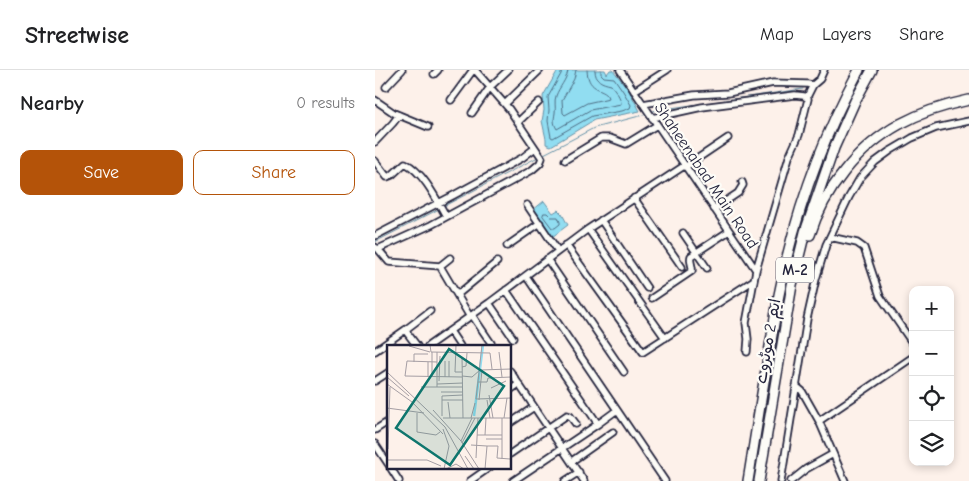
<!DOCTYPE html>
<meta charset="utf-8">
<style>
:root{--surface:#fff;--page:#f6f6f6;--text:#202124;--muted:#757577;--line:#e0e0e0;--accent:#b45309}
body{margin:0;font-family:"Comic Neue","Playpen Sans Arabic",sans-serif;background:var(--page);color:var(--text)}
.controls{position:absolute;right:15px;bottom:15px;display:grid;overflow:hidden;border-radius:10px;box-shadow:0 2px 8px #0003}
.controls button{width:45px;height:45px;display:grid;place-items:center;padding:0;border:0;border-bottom:1px solid var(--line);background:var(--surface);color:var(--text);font:25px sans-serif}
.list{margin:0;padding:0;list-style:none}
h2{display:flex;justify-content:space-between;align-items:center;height:65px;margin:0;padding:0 20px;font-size:21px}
h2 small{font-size:16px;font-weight:400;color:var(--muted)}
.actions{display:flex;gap:10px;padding:15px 20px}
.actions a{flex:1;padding:11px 0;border:1px solid var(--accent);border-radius:10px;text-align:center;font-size:18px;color:var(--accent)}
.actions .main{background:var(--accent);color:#fff}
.icon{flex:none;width:28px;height:28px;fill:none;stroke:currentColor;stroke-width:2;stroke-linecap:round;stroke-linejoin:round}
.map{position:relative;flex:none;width:594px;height:411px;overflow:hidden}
header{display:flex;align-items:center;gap:30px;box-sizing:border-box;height:70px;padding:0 25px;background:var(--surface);border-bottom:1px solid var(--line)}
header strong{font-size:24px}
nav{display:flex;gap:28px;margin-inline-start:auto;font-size:18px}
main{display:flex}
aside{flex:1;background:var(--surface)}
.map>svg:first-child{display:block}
.water{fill:#91ddf1;stroke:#6592a8}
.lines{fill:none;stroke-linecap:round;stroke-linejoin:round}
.shore{stroke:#4e6d84;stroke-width:1}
.stream{stroke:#6592a8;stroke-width:1}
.minor-casing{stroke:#22223b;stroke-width:9}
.highway-casing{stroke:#22223b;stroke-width:12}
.minor{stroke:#fdfcf7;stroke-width:5.5}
.highway{stroke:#fdfcf7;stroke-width:9}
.labels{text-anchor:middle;stroke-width:4.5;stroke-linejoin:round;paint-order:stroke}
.shield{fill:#fdfcf7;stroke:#646373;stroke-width:1}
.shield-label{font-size:15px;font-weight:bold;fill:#22223b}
.street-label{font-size:16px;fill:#22223b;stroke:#fdfcf7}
.inset-river{fill:none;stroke:#91ddf1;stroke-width:2.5}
.inset-road{fill:none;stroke:#a59ea4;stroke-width:1}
.view{fill:#0f766e;fill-opacity:0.15;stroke:#0f766e;stroke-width:2.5}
.inset-edge{fill:none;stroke:#22223b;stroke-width:2.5}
</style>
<header>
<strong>Streetwise</strong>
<nav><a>Map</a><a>Layers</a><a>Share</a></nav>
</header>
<main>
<aside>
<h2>Nearby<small>0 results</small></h2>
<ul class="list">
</ul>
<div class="actions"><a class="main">Save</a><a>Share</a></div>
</aside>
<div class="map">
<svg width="594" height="411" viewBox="0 0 594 411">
<rect width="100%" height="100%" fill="#fdf1ea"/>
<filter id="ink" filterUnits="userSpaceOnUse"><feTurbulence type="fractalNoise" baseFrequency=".02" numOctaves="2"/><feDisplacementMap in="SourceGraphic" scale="10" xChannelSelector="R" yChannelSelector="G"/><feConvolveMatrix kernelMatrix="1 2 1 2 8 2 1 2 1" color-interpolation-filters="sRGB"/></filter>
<g filter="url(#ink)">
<path class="water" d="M183,0H230L232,4L235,0H238L253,19L265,41L219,50L176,76L171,74V69L167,51L169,40L168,26Z
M169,131L178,143L183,140L187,144L193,155L177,167L158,140Z"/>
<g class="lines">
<path class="shore" d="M187,0L186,4L173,27L174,40L173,51L176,67L178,68L217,46L247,41L255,38L256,35L248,21L239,8L229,7L226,4V0
M193,0C192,10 184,17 181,26C179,31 181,37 180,43C179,49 178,53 182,59L215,40L246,34C246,27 240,20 236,15C227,13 220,11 220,0
M201,0L199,9L187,30L188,43L190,45L212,33L234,28C231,16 213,24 212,0
M169,143H172L176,147H183L185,152V154L180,158H177L168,146Z"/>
<path class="stream" d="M275,42L282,40L428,19
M167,85L219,58L272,44
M69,136L163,87
M0,172L64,139"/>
<g class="minor-casing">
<path id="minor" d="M245,0L381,200
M59,4L63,0
M11,17L27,0
M259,21L292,0
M432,27L438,15L445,9L449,0
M0,30L19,43L53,57
M76,30L98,0
M130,34L165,0
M268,34L319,25L353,23L398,13L432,14L438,15
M97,43L115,17L133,0
M277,48L327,37L420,25L429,26L433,29L424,65L414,87L381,200L371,253L373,269L372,282
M143,52L164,32
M0,72L18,53L24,45
M190,90L226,68H235L251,74L282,55
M0,91L12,107L17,105L30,93C48,102 61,128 71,146
M310,97L353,68
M259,128L307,197
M152,135L183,181
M339,139L363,123L368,115L367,112
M226,150L272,218
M213,159L290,268
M308,163L332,198
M0,166L79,125L147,88L160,78
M455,167L482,173L489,178L505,226L538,274
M191,175L268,282L379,210
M132,176L165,153
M0,177L3,179L56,155L139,110L157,100L165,93L167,88L134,39L100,0
M3,179L14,192L65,196L95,247
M172,189L249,302
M65,196L75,188
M151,206L242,340L223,354
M131,220L223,354L138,411
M82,225L122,192
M277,228L317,201C318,196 314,191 316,186L354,161
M114,233L138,268
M97,245L118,276
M30,260L55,241
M75,261L85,276
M53,276L114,233L213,159L309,96
M0,281L30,260L42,276
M135,301L209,411
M0,311L14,302
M421,316L427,321L444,351L470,411
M135,320L144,314
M242,340L290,411
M444,351L538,287
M135,353L159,337
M0,360L14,351
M0,374L14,395
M135,384L192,345L195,346L201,354
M197,391L238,362
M15,397L24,411
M95,411L115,397
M190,411L204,402
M406,411L432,249L441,209L451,175L474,127L485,108L500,92L515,81L537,68L561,58L594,51
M416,411L431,399L458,384"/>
</g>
<g class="highway-casing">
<path id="highway" d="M435,165C449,120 483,77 525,54C547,42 570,35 594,30
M373,411C381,362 388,314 397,265C401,239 406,213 412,187C428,122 452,59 484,0
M384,411L417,215L430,162L459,78L480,31L497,0"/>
</g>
<use href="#minor" class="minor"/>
<use href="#highway" class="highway"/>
</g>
</g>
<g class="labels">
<rect class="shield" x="401" y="187.5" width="38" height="25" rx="4"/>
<g class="shield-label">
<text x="420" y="205">M-2</text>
</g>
<g class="street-label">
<text transform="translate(332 105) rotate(56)" y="6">Shaheenabad Main Road</text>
<text transform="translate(392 271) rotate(-80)" y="6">ایم 2 موٹروے</text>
</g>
</g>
<g transform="translate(12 275)">
<rect width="124" height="124" fill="#fdf1ea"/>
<path class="inset-river" d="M87,71L96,0"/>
<path class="inset-road" d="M43,0L44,7L103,8L105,24M69,0L68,27H75M95,0L89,54L124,53M22,1L43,7M50,7V39L76,38M112,7L115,32M75,12L76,73M58,16V32M62,16V32M27,17V9H41M50,17L20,16L18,31L75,32M75,22L79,21L80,8M93,25L124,24V5M0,27L58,82L81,124M75,31L85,32L93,25M0,32L22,51M41,32V17M45,32V7M52,36L53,11M91,37H100L101,33L124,32M0,39L25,57L56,89M50,39V42H76M34,42H50M104,43L119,36M54,47H76M102,50L106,73M55,55H76M92,55L95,25M100,55L103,73M61,57L63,73M0,63L37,68M46,65L74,96L85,73M30,68V87L49,90L53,87M55,71V51L76,50M56,73H124M84,73L88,58M117,73L120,53M56,84L62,101L57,124M90,90H115V114M98,90L99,73M115,90V73M99,94H115M74,96L92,124M75,98L88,73M84,100L100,101L98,124M100,101H111L110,113L123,114M1,104L3,42M78,111L87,124M89,113L91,73M0,115H40L54,121M59,124L69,119L77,124"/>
<path class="view" d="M62,4L117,41L63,120L9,83Z"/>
<rect width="124" height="124" class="inset-edge"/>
</g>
</svg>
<div class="controls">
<button>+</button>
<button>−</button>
<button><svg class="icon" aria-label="locate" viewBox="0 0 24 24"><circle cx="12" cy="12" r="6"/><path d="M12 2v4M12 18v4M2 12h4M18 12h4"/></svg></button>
<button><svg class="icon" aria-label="layers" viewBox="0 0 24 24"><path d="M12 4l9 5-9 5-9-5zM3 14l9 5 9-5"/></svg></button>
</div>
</div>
</main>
